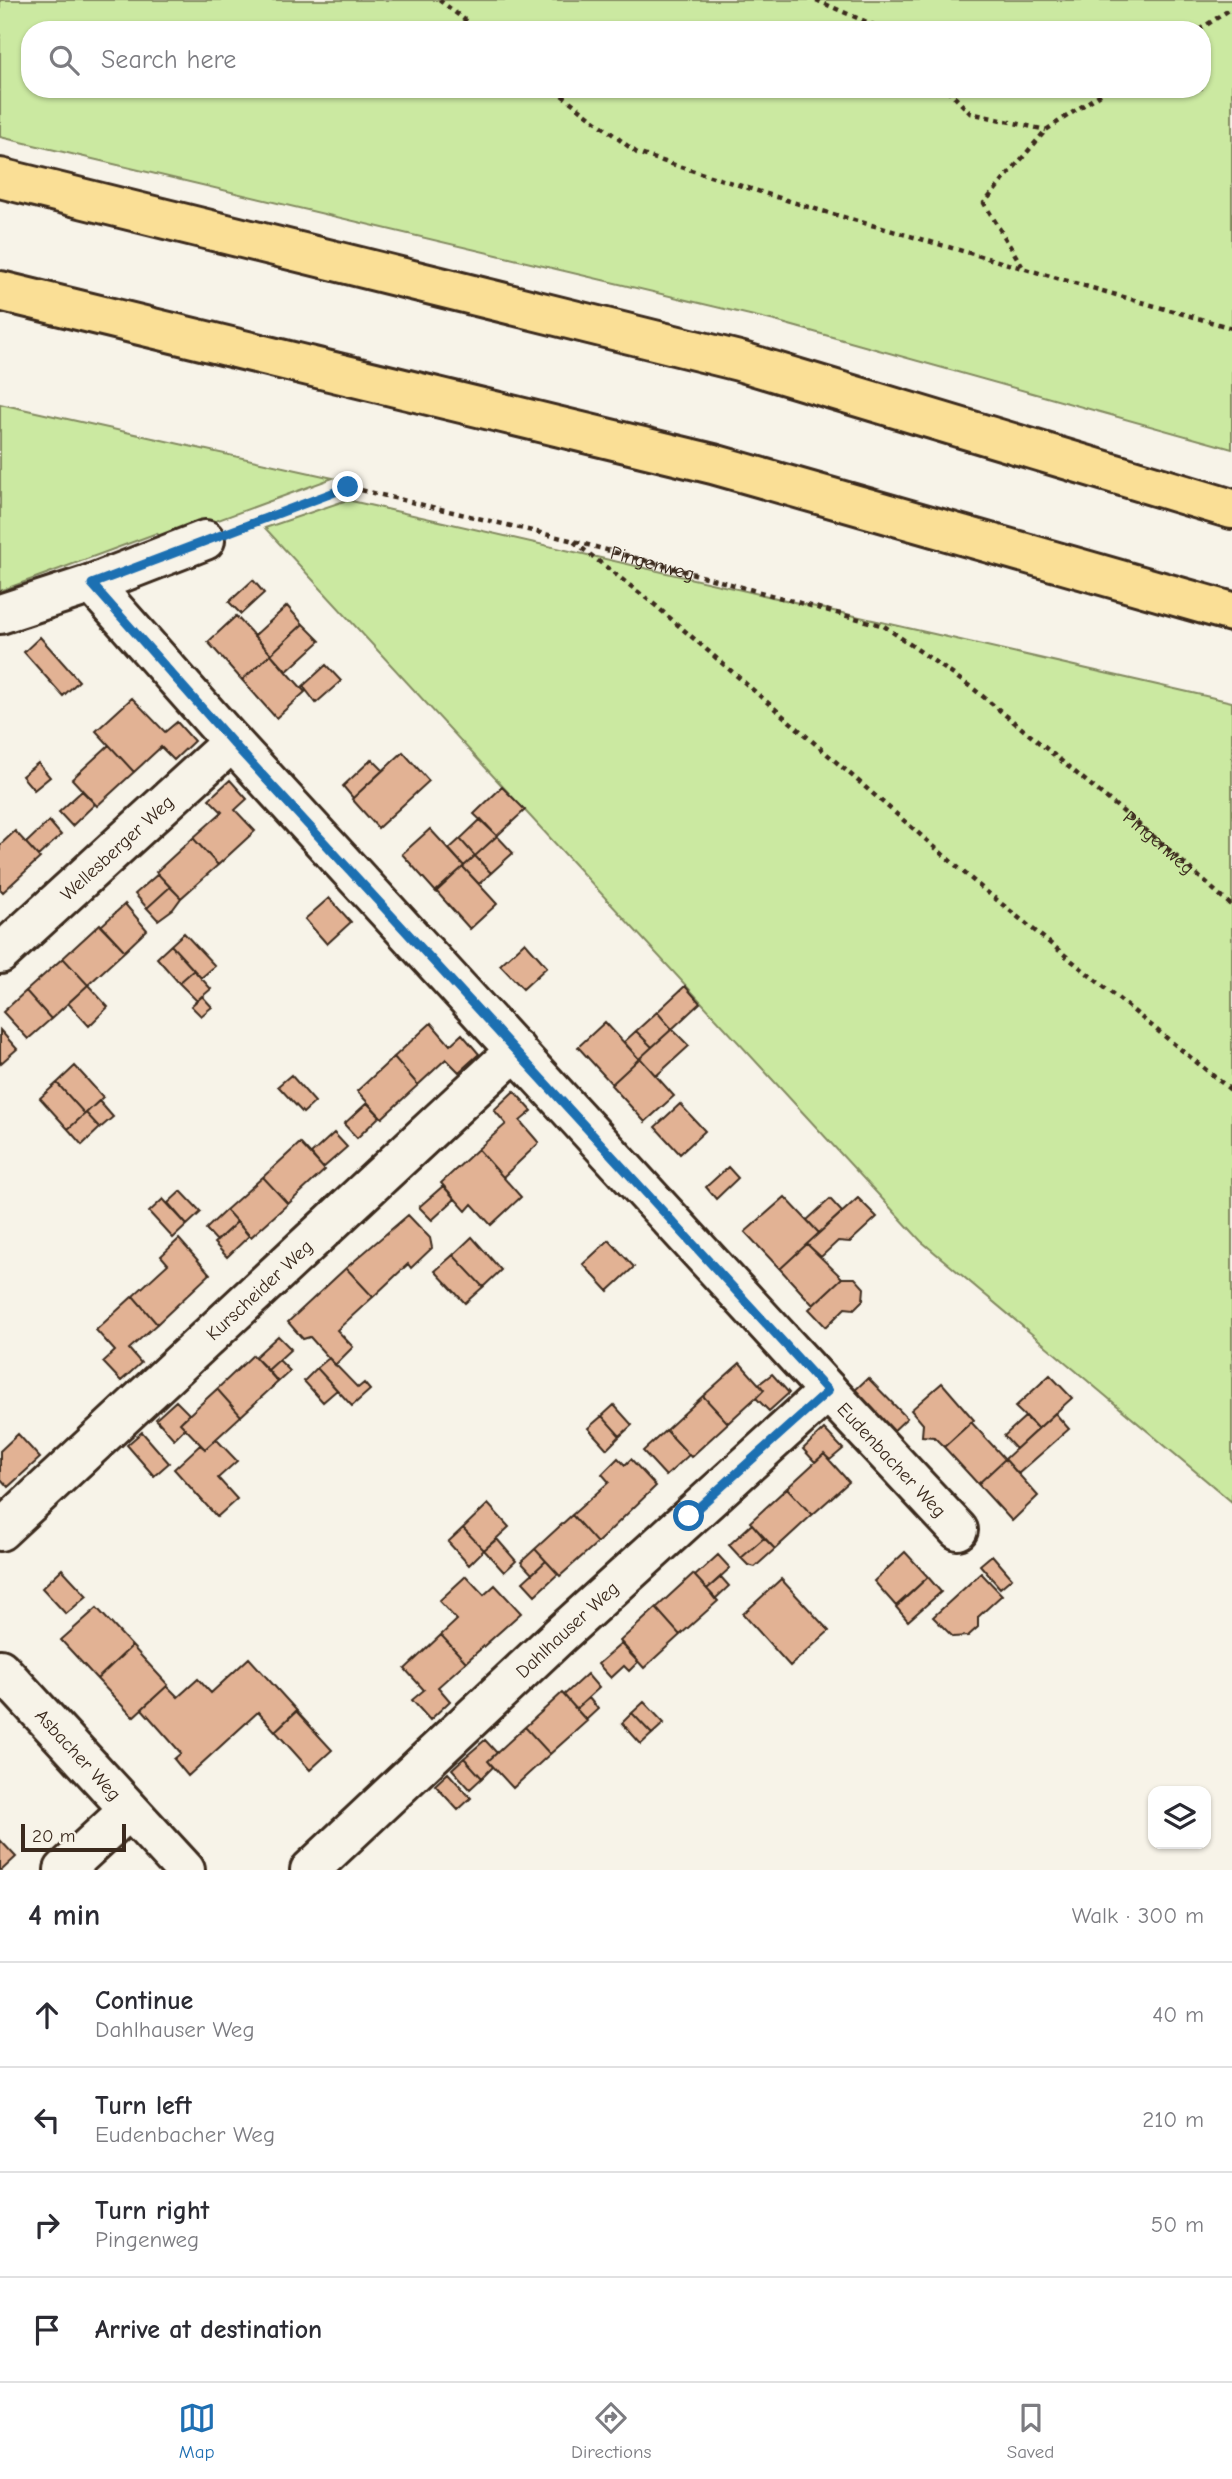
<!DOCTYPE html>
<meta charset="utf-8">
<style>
:root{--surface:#fff;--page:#f7f7f7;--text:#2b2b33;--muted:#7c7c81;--line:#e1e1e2;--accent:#1f6fb2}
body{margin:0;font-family:"Comic Neue",sans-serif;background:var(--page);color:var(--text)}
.controls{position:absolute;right:21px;bottom:21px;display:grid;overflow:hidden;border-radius:14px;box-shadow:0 2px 5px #0004}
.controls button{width:63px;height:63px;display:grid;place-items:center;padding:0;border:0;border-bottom:2px solid var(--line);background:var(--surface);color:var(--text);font:35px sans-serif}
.scale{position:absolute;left:21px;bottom:18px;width:105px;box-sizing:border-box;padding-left:7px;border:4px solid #3b2a1e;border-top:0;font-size:19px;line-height:24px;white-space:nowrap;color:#3b2a1e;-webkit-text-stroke:5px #f7f3e8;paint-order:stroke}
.stop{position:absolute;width:21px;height:21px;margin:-16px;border:5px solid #1f6fb2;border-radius:50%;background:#fff}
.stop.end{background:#1f6fb2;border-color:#fff;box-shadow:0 2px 7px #0008}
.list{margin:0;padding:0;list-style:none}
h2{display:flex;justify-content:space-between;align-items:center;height:91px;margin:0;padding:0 28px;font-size:30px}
h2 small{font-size:23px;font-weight:400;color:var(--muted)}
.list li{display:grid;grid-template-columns:46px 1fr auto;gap:21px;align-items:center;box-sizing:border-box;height:105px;padding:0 28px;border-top:2px solid var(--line)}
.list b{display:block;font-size:26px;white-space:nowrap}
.list p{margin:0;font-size:23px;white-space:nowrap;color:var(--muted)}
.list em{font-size:23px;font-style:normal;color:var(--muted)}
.icon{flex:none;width:38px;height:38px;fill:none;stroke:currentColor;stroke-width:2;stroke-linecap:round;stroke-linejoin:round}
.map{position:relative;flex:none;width:1232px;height:1870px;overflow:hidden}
.search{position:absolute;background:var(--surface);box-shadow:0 2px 5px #0004;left:21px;right:21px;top:21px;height:77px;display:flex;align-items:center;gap:18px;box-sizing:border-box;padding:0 24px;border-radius:28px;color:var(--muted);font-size:26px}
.sheet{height:511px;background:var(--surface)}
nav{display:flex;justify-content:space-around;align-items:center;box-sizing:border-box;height:98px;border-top:2px solid var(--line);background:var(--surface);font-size:19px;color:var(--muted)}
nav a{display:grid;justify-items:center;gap:4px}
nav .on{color:var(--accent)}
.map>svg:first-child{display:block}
.green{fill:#cbe9a1;stroke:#838a60;stroke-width:2;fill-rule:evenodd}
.building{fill:#e2b294;stroke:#3b2a1e;stroke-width:2}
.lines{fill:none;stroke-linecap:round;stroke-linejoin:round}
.minor-casing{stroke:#3b2a1e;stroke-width:44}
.motorway-casing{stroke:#3b2a1e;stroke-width:44}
.path{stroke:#3b2a1e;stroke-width:4.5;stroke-dasharray:5 5;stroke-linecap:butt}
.minor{stroke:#f7f3e8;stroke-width:38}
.motorway{stroke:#fadf96;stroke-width:38}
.route{stroke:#1f6fb2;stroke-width:9}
.labels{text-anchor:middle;stroke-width:5;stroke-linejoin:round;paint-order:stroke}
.street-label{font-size:19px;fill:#3b2a1e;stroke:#f7f3e8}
</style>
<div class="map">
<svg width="1232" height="1870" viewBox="0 0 1232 1870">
<rect width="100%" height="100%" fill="#f7f3e8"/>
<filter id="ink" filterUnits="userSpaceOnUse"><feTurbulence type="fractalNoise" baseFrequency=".0143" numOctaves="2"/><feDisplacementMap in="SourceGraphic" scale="14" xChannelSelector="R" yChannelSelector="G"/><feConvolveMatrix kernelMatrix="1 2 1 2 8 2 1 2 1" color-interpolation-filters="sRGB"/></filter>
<g filter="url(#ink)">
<path class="green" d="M0,0H1232V449L775,321L0,137ZM30,30H1202V89H30Z
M0,404L333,478L161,541L157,533L0,591Z
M347,500L1232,702V1502L921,1241L265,528Z"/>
<path class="building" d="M253,580L264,593L241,614L229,602Z
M287,606L303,624L271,654L254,636Z
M236,616L271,654L242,680L208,642Z
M303,624L320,641L286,672L271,654Z
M40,637L79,681L63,696L24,652Z
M271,654L305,692L276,718L242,680Z
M326,665L341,681L316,703L303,686Z
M132,698L165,732L177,722L194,741L174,760L161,747L134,772L96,731Z
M109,745L134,772L97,806L72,779Z
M403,752L429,781L378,828L352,799Z
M372,759L383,770L353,798L343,786Z
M38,763L50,777L34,790L22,776Z
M230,780L247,799L235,810L255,831L218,865L193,838L222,812L209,799Z
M502,787L525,810L497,836L474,814Z
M82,791L95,804L72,826L59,812Z
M481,819L497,836L475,856L460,839Z
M49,821L61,835L38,856L26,843Z
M430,829L464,866L436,892L402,854Z
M15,831L40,858L3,892L0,889V845Z
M497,836L513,853L491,873L475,856Z
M193,838L218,865L181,898L156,872Z
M460,839L475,856L464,866L449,849Z
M475,856L491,873L479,884L463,867Z
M463,867L497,904L470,929L436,891Z
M158,874L170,887L147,908L135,894Z
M170,887L181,898L173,909L158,920L147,908Z
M329,898L351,922L327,944L305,919Z
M125,904L147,930L125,951L101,926Z
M100,924L125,951L88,985L63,958Z
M184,933L215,966L201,978L171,945Z
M525,942L547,967L523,989L500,965Z
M171,945L194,970L179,983L157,958Z
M63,958L88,985L51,1019L26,991Z
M194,970L211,989L197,1001L179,983Z
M88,985L108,1007L89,1026L68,1003Z
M685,986L700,1003L672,1029L657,1012Z
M26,991L51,1019L28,1039L3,1012Z
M202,996L212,1007L201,1016L191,1006Z
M657,1012L672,1029L652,1047L636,1031Z
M605,1022L639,1059L612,1084L578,1047Z
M431,1023L450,1045L462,1034L479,1054L459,1072L446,1059L418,1085L394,1057Z
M672,1029L689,1046L656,1076L640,1058Z
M0,1030L17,1049L0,1064Z
M636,1031L652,1047L639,1059L624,1042Z
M394,1057L418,1085L382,1118L357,1091Z
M640,1058L674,1096L645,1122L611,1085Z
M75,1066L103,1097L85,1114L57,1083Z
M291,1075L315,1102L303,1113L278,1086Z
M57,1083L85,1114L68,1129L40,1098Z
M514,1091L532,1111L520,1121L539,1143L503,1177L478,1149L506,1124L494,1110Z
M99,1101L113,1117L100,1128L86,1113Z
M367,1103L380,1116L357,1138L344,1124Z
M680,1104L705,1131L680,1154L655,1127Z
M86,1113L100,1128L82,1145L68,1129Z
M334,1133L347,1147L323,1168L311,1154Z
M300,1143L325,1170L288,1204L263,1177Z
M478,1149L521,1197L491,1225L472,1204L466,1211L441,1183Z
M728,1167L738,1178L716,1199L706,1187Z
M263,1177L288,1204L251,1237L226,1210Z
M443,1186L455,1199L432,1220L419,1207Z
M181,1191L201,1212L187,1225L168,1203Z
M785,1197L819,1233L780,1269L745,1232Z
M858,1198L877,1217L850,1242L838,1241L821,1257L807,1244Z
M163,1199L187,1225L173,1238L149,1212Z
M830,1199L842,1212L819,1233L807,1220Z
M226,1210L237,1222L217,1241L206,1229Z
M408,1215L430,1238L432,1248L411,1268L408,1264L373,1297L346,1268Z
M237,1222L249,1236L227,1257L214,1243Z
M472,1237L501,1270L483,1287L453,1255Z
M179,1239L210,1274L157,1324L133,1296L168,1264L161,1256Z
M609,1240L634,1267L608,1291L583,1264Z
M807,1244L842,1278L813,1305L780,1269Z
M453,1255L483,1287L465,1303L435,1271Z
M346,1268L373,1297L337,1330L353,1347L335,1365L310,1337L303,1339L288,1322Z
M842,1278H855L864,1288L863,1300L854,1309L845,1308L826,1327L809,1309Z
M133,1296L157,1324L129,1349L141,1363L121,1381L103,1362L115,1351L96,1330Z
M278,1336L291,1349L268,1370L255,1357Z
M253,1355L278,1382L241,1416L217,1389Z
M329,1358L358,1388L364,1383L370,1390L352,1406L317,1368Z
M279,1360L290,1371L278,1382L268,1370Z
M740,1363L764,1390L728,1423L703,1396Z
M317,1368L337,1390L323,1402L304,1381Z
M772,1374L789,1393L769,1411L756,1398L764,1390L759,1384Z
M1050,1375L1072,1398L1038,1429L1015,1407Z
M868,1378L907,1418L890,1434L852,1393Z
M942,1383L974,1420L944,1447L934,1437L922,1436L923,1424L911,1410Z
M217,1389L241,1416L205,1449L180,1423Z
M703,1396L728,1423L691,1457L666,1430Z
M176,1401L189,1414L180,1423L185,1428L174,1439L156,1419Z
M614,1405L632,1425L620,1436L602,1416Z
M1055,1413L1069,1429L1018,1474L1005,1459Z
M602,1416L620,1436L607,1449L588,1428Z
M1026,1416L1038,1429L1016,1449L1004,1436Z
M971,1422L1005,1459L978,1484L944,1447Z
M824,1429L843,1449L830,1460L824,1454L815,1462L803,1449Z
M666,1430L689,1455L666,1476L643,1451Z
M142,1432L169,1463L154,1476L127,1445Z
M18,1434L40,1458L8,1487L0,1478V1451Z
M216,1439L237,1461L218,1478L237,1499L217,1517L174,1469L200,1445L205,1449Z
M824,1454L849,1482L812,1515L787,1488Z
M618,1458L625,1465L631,1459L656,1486L597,1543L572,1515L609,1482L602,1474Z
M1005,1459L1038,1496L1012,1521L978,1484Z
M787,1488L812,1515L775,1549L750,1522Z
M488,1504L509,1527L484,1550L463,1528Z
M572,1515L597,1543L560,1576L535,1549Z
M752,1524L764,1538L741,1558L729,1545Z
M463,1528L484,1550L469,1565L448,1542Z
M764,1538L775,1549L755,1567L748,1565L741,1558Z
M497,1539L516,1561L504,1572L484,1550Z
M535,1549L546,1561L532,1574L521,1562Z
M905,1552L928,1577L896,1606L874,1581Z
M718,1555L730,1568L707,1589L695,1576Z
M992,1555L1012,1578L1000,1588L980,1565Z
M546,1561L558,1574L535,1595L523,1582Z
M62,1569L87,1596L66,1614L42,1588Z
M981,1573L1002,1595L978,1617V1627L968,1636L953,1637L933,1617Z
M693,1574L718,1601L680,1635L656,1608Z
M466,1576L484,1595L495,1585L521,1613L466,1662L441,1635L457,1620L439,1601Z
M721,1577L729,1586L715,1599L707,1589Z
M928,1577L941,1592L908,1621L896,1607Z
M781,1579L829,1631L790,1666L743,1614Z
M97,1608L132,1646L97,1679L61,1640Z
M656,1608L680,1635L644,1668L620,1641Z
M441,1635L466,1662L438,1687L450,1701L430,1720L412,1700L424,1690L405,1669Z
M621,1644L638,1662L629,1671L624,1666L611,1678L598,1664Z
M132,1646L168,1685L133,1717L97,1679Z
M249,1658L297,1711L275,1731L258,1712L188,1776L174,1759L181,1753L142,1709L167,1686L178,1697L198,1679L211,1693Z
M587,1674L599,1688L576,1709L564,1695Z
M562,1693L587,1721L550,1754L525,1727Z
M589,1698L598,1709L586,1720L576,1709Z
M644,1702L664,1723L652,1734L632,1713Z
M296,1711L332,1750L310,1770L275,1731Z
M632,1713L652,1734L641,1744L622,1723Z
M525,1727L550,1754L513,1788L488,1761Z
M485,1740L497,1753L488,1761L493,1767L482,1778L464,1758Z
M464,1758L482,1778L470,1789L452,1769Z
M448,1773L471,1798L458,1810L435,1785Z
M0,1840L16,1857L2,1870H0Z"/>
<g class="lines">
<g class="minor-casing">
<g id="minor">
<path id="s2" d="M92,584L232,742L828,1391L958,1530"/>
<path d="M0,614L92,584L205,540"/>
<path id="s3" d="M0,954L232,742"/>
<path id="s4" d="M0,1531L516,1050"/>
<path id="s5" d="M0,1669L185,1870"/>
<path d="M64,1870L129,1810"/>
<path id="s6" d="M310,1870L560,1635L828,1391"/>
</g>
</g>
<g class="motorway-casing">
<path id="motorway" d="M0,178L739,361L1232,509
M0,291L713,464L1232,612"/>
</g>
<g class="path">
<path d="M439,0L478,30"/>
<path d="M816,0L885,30"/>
<path d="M1199,30L1232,8"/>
<path d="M554,89L637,153L805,206L1232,328"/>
<path d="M947,89L970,113L1046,130"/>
<path d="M1022,266L984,203L1046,130L1108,89"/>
<path id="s1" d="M239,527L348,487L570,540L884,626L975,690L1159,841L1232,906"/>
<path d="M574,542L655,605L976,883L1232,1091"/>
</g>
<use href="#minor" class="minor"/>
<use href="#motorway" class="motorway"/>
</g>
</g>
<g class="lines" filter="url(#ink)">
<path class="route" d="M348,487L92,584L232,742L828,1391L689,1516"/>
</g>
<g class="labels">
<g class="street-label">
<text dy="7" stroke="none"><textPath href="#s1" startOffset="430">Pingenweg</textPath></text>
<text dy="7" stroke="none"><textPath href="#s1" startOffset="1020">Pingenweg</textPath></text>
<text dy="7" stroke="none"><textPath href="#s3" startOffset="158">Wellesberger Weg</textPath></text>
<text dy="7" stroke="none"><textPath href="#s4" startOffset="354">Kurscheider Weg</textPath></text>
<text dy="7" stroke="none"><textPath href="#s2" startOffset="1186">Eudenbacher Weg</textPath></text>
<text dy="7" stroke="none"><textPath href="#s6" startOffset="352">Dahlhauser Weg</textPath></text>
<text dy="7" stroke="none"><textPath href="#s5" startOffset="116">Asbacher Weg</textPath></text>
</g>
</g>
</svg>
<div class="controls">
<button><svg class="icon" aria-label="layers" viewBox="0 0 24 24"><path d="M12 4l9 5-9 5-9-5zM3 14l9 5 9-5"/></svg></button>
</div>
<div class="scale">20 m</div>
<div class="stop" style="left:689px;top:1516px"></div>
<div class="stop end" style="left:348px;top:487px"></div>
<div class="search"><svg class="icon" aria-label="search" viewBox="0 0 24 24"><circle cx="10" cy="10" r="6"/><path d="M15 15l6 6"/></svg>Search here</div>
</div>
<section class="sheet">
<h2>4 min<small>Walk · 300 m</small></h2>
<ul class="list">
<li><svg class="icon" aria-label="ahead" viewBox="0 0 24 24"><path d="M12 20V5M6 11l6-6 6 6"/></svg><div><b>Continue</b><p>Dahlhauser Weg</p></div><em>40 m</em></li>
<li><svg class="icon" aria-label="left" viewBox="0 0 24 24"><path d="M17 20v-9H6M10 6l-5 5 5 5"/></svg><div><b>Turn left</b><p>Eudenbacher Weg</p></div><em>210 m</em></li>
<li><svg class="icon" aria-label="right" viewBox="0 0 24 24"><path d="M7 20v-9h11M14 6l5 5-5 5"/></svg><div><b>Turn right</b><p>Pingenweg</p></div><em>50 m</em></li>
<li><svg class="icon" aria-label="arrive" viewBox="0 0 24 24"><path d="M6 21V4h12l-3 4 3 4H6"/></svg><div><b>Arrive at destination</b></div></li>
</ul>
</section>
<nav>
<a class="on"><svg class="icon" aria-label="map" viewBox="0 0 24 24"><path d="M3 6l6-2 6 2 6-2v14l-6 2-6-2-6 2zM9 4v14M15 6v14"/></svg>Map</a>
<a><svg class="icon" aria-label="directions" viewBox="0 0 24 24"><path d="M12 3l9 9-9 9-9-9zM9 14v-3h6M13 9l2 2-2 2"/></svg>Directions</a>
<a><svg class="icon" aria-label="saved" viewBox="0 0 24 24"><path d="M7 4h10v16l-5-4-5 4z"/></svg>Saved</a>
</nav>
